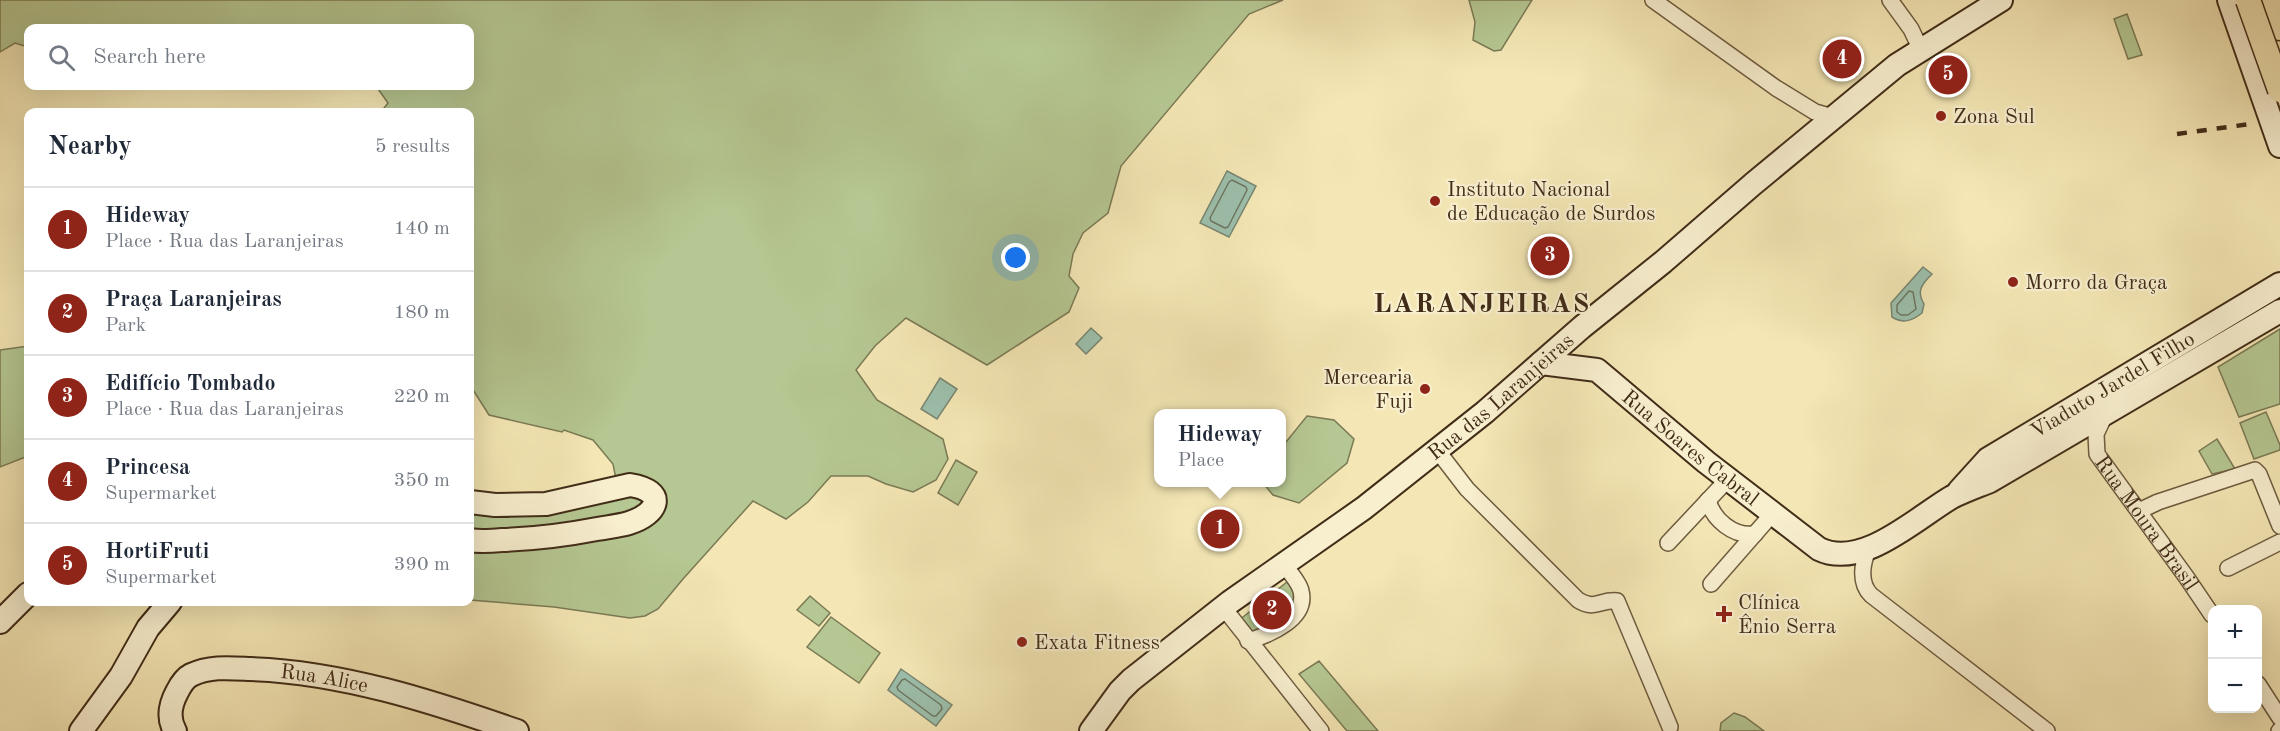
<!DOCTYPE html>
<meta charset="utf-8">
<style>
:root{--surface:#fff;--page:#f6f6f7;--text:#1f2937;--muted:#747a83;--line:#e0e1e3;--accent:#8f2418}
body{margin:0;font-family:"Old Standard TT",serif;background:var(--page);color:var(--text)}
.controls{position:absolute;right:18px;bottom:18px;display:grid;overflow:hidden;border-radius:12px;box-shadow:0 6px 24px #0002}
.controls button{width:54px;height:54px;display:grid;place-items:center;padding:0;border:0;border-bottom:2px solid var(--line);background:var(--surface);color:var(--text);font:30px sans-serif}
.you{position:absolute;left:1016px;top:258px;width:21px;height:21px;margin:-15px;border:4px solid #fff;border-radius:50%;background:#1a73e8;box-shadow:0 0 0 9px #1a73e833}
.badge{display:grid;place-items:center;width:39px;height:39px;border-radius:50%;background:var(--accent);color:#fff;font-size:20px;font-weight:700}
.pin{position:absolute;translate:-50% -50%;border:3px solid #fff;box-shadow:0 2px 6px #0006}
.popup{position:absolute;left:1154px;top:409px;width:132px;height:78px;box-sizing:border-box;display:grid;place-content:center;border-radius:12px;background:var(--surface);filter:drop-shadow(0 2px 4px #0005);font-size:20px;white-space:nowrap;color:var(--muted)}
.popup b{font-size:22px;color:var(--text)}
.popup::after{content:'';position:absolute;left:50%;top:100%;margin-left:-12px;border:12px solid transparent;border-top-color:var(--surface)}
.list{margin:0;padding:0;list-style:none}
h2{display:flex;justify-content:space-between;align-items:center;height:78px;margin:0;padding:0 24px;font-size:26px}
h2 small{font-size:20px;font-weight:400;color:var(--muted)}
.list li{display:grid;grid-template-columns:39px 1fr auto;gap:18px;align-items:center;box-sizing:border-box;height:84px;padding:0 24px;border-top:2px solid var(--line)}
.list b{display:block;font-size:22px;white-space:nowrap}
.list p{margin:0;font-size:20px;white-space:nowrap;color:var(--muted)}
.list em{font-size:20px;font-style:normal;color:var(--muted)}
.icon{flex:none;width:33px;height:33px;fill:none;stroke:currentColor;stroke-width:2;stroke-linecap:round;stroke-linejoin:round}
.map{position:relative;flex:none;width:2280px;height:731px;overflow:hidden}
.search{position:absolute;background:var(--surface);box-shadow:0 6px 24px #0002;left:24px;top:24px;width:450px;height:66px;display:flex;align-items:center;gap:15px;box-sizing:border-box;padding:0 21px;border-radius:12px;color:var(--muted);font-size:22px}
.panel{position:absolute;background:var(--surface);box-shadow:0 6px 24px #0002;left:24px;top:108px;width:450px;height:498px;border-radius:12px}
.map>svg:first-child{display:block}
.green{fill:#b5c792;stroke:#7b7a55;stroke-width:1.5}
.water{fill:#9cc0ad;stroke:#788571;stroke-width:1.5}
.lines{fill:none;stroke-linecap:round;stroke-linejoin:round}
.shore{stroke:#6e7662;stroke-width:1.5}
.street-casing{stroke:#6e5b3f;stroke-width:18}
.secondary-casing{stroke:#412c18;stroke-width:26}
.primary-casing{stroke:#412c18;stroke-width:27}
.street{stroke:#f8efcf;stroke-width:15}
.secondary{stroke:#f8efcf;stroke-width:22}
.primary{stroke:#f4e7b5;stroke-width:24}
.rail{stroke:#412c18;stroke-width:4.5;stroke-dasharray:10 10;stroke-linecap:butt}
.primary-bridge-casing{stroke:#412c18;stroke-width:27;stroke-linecap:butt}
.primary-bridge{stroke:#f4e7b5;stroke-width:24}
.poi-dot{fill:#8f2418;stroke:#f8efcf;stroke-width:2}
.labels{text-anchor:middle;stroke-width:4.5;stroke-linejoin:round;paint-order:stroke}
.poi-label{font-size:21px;fill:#412c18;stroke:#f8efcf;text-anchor:start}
.street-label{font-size:21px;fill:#412c18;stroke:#f8efcf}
.district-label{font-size:27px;font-weight:bold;letter-spacing:1.5px;fill:#412c18;stroke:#f8efcf}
</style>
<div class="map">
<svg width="2280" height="731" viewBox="0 0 2280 731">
<rect width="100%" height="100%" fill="#f4e7b5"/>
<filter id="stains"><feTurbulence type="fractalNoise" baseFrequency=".00333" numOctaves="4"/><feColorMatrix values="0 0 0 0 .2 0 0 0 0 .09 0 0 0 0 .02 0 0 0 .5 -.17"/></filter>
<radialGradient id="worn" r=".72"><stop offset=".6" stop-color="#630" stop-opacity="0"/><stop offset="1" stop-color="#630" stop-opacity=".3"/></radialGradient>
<path class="green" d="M0,0H1283L1249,14L1121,166L1108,213L1083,233L1073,254L1069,276L1079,288L1069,312L987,365L906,318L875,346L856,370L877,400L943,439L948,459L936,480L913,492L886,484L868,476H831L808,502L786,519L753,501L683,579L658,609L645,616L630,618L554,607L470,600V513L503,517L548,515L620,499L613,464L593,440L564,430L562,432L489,415L470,385V112H381L388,103L376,86H470V28H28V47L15,43L0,52Z
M1469,0H1532L1501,50L1494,51L1473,40L1475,22Z
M2127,14L2142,55L2128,59L2114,19Z
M2280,329V404L2239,417L2218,367Z
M28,346V456L0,467V350Z
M2266,412L2280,445V450L2254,459L2240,423Z
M1307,416L1334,420L1354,439L1347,463L1299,503L1273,495L1263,483L1282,482V447Z
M2217,439L2235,469L2212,474L2199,451Z
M956,460L977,472L958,505L938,493Z
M1287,582L1295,585L1298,596C1287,619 1278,633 1250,633L1238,621Z
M810,596L830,613L819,626L797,610Z
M831,617L880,653L859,683L807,647Z
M1319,661L1378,731H1347L1299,674Z
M1734,713L1745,717L1764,731H1720L1721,723Z"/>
<path class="water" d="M1227,171L1256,186L1229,237L1200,223Z
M1923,267L1932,274C1922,284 1916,291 1924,304L1922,313C1912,321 1903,324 1892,317L1891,303Z
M1091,328L1102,338L1086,354L1076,344Z
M940,378L957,389L937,419L921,409Z
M901,669L952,705L936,726L888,690Z"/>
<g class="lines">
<path class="shore" d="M1232,180L1246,187L1247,190L1228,227L1225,228L1211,221L1210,218L1229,182Z
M1909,291L1913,292L1916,309L1908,315H1901L1897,312V305Z
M905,679L941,705L942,709L936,716H933L898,690L897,687L902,680Z"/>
<g class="street-casing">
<g id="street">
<path d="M1653,0L1776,88L1815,112L1833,117"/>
<path d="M1890,0L1911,29L1921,50"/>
<path id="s1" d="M2105,415L2096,434L2097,454L2187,578L2212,615"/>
<path d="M1437,450L1467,489L1578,600C1596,611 1600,599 1617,601L1670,727"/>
<path d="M1708,500C1713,520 1734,537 1755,534"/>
<path d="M2139,511L2158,502L2255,470L2259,474L2280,526"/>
<path d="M1668,543L1729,478"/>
<path d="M1868,550C1862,564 1859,583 1871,595L2047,731"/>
<path d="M2228,568L2280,542"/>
<path d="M1711,584L1774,512"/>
<path d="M1223,607L1321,731"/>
<path d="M1248,641C1269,635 1308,619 1301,591C1299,582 1289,571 1283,564"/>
<path d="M2258,684L2280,718"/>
<path d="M2279,731L2280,730"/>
</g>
</g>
<g class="secondary-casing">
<g id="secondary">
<path d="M2229,0L2280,146"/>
<path id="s2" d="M1541,363L1597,370L1706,462L1819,549C1862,570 1916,518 1952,497C1964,491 1978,486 1990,481L2280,311"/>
<path id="s3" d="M1959,491L1988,459L2280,284"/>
<path d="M470,502L495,505L546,504L630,485C668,491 658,514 629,523C619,526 608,527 597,529C566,535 534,539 502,540C491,541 480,542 470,540"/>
<path d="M0,622L28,594"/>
<path d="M81,731L121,676L148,628L170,602"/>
<path id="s4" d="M175,731C168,719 170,705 177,692C180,686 185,678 191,675C210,666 230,668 250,669C341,672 431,701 517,731"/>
<path id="s5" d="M1091,731L1120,691L1131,680L1230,602L1364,508L1485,412L1582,327L1663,262L1753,184L1897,65L2001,0"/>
</g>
</g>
<g class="primary-casing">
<path id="primary" d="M2270,0L2280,28"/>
</g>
<use href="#street" class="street"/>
<use href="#secondary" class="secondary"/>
<use href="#primary" class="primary"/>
<path class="rail" d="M2177,134L2250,124"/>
<g class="primary-bridge-casing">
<path id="primary-bridge" d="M2248,0L2280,90"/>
</g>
<use href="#primary-bridge" class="primary-bridge"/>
</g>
<g class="poi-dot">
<circle cx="1941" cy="116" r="6"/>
<circle cx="1435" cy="201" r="6"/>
<circle cx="2013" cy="282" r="6"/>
<circle cx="1425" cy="389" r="6"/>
<path d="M1721 605h6v6h6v6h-6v6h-6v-6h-6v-6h6z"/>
<circle cx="1022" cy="642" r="6"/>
</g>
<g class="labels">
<g class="poi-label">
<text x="1953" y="123">Zona Sul</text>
<text x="1447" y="196">Instituto Nacional<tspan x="1447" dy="24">de Educação de Surdos</tspan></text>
<text x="2025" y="289">Morro da Graça</text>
<text x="1413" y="384" text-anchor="end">Mercearia<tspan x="1413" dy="24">Fuji</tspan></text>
<text x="1738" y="609">Clínica<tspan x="1738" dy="24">Ênio Serra</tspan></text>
<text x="1034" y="649">Exata Fitness</text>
</g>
<g class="street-label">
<text dy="7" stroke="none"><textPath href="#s3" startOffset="188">Viaduto Jardel Filho</textPath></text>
<text dy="7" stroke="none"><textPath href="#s5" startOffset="531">Rua das Laranjeiras</textPath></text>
<text dy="7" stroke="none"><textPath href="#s2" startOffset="178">Rua Soares Cabral</textPath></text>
<text dy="7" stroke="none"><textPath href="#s1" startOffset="126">Rua Moura Brasil</textPath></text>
<text dy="7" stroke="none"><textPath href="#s4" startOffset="198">Rua Alice</textPath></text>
</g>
<g class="district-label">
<text x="1482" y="312">LARANJEIRAS</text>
</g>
</g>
<rect width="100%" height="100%" filter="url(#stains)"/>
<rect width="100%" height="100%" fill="url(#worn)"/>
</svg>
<div class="controls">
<button>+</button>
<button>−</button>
</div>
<div class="you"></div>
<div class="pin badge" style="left:1220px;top:529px">1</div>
<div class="popup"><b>Hideway</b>Place</div>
<div class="pin badge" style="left:1272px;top:610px">2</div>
<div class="pin badge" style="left:1550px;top:256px">3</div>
<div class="pin badge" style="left:1842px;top:59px">4</div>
<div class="pin badge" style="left:1948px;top:75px">5</div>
<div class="search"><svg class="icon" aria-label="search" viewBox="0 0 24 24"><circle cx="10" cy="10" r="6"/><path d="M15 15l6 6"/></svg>Search here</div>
<section class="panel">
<h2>Nearby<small>5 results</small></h2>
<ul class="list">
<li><span class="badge">1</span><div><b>Hideway</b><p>Place · Rua das Laranjeiras</p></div><em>140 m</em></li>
<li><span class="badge">2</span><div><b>Praça Laranjeiras</b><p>Park</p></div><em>180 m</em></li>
<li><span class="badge">3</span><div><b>Edifício Tombado</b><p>Place · Rua das Laranjeiras</p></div><em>220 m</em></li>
<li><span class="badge">4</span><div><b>Princesa</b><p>Supermarket</p></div><em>350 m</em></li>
<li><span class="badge">5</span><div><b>HortiFruti</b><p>Supermarket</p></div><em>390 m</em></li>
</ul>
</section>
</div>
